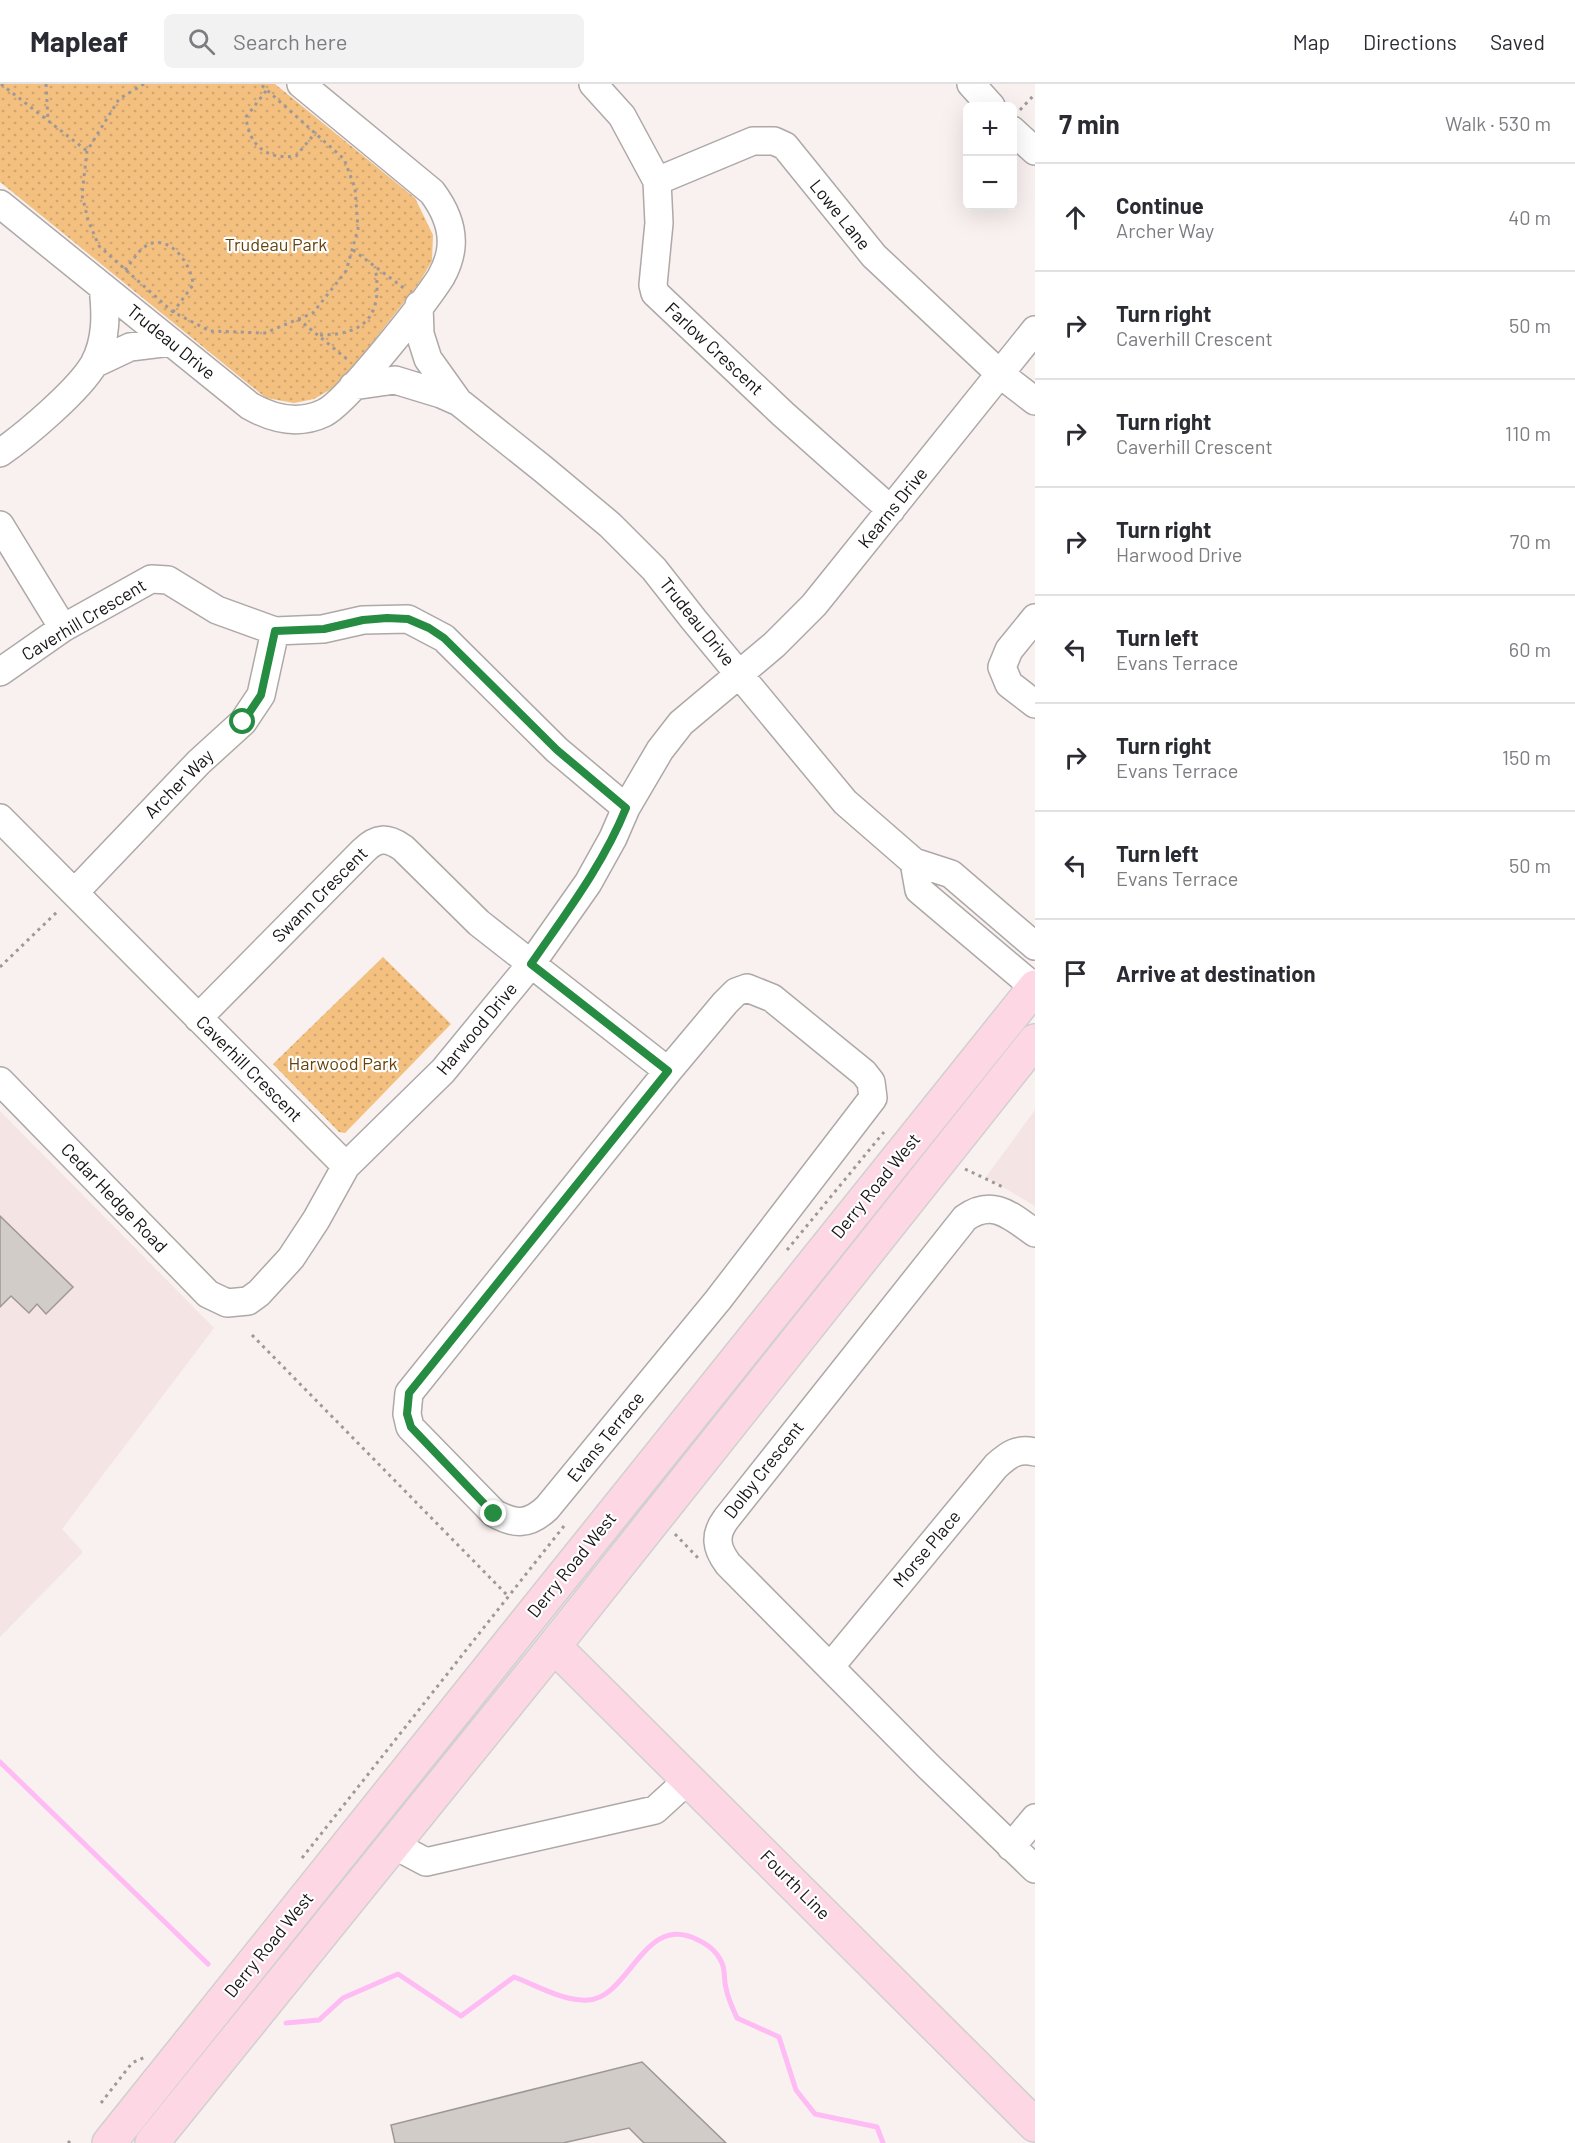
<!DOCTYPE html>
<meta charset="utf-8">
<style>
:root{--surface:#fff;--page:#f2f2f3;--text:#2b2b33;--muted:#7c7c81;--line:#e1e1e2}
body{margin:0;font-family:Barlow,sans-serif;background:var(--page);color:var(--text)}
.controls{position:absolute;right:18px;top:18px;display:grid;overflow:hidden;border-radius:9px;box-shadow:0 6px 24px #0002}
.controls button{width:54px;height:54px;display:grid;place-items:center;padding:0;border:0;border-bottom:2px solid var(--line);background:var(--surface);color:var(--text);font:30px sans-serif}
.stop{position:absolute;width:18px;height:18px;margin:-14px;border:4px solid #258c41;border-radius:50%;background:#fff}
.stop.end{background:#258c41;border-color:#fff;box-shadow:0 2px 6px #0008}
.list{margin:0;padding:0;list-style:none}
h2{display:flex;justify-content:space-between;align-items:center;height:78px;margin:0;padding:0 24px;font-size:26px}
h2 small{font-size:20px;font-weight:400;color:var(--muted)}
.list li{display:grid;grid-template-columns:39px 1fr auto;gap:18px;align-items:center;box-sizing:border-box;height:108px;padding:0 24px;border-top:2px solid var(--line)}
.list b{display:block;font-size:22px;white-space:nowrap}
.list p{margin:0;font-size:20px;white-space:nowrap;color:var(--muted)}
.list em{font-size:20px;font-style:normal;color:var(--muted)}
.icon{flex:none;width:33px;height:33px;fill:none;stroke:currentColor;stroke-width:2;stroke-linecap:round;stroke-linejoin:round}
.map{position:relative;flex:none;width:1035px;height:2059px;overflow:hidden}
header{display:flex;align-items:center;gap:36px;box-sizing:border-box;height:84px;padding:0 30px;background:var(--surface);border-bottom:2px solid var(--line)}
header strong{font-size:28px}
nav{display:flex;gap:33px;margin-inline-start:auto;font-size:21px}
.search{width:420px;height:54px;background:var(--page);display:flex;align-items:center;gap:15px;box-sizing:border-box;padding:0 21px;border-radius:9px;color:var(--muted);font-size:22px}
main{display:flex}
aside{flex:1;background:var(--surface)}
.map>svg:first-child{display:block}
.built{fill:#f4e4e3}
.green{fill:url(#green-dots)}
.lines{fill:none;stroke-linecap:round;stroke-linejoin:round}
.stream{stroke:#febbf4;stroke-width:5}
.building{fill:#d2ccc9;stroke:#9d9795;stroke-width:1.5}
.minor-casing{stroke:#aea8a7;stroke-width:30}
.major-casing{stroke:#d0d0d0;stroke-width:36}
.path{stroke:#9e9998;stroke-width:3;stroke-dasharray:3 4.5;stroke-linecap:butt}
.minor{stroke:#fff;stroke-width:27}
.major{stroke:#fed7e4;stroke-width:33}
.route{stroke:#258c41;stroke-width:8}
.labels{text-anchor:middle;stroke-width:4.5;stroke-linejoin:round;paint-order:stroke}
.street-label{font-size:18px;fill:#161313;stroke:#fff}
.park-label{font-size:18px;fill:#65430c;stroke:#fff}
</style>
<header>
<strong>Mapleaf</strong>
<div class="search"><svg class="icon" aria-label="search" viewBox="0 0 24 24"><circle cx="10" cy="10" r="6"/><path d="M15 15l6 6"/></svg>Search here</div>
<nav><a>Map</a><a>Directions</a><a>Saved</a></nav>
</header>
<main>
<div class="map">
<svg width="1035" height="2059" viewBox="0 0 1035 2059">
<defs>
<pattern id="green-dots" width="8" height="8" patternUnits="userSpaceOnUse" patternTransform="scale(1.5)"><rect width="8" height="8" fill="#f3c080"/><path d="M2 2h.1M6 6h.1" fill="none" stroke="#d0a46e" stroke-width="1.8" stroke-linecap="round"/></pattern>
</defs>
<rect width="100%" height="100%" fill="#f8f1f0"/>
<path class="built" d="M1035,1026V1122L986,1093Z
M0,1027L214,1244L62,1445L83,1468L0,1553Z"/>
<path class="green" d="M0,0H275L415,114L433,151L432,177L419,199L340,300L314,315L294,319L266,314L0,98Z
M383,873L451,940L345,1049L339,1048L273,980Z"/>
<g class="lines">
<path class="stream" d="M0,1678L208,1880
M286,1939L319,1936L343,1914L398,1890L461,1932L514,1893C536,1901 564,1918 588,1916C630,1914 644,1827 698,1856C709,1861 719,1870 723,1882C725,1889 724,1897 726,1904C728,1915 733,1925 737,1934L779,1953L796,2006L815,2030L877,2043L883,2059"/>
</g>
<path class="building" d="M0,1132L73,1203L46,1230L37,1220L29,1229L11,1212L0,1223Z
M642,1978L726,2059H644L629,2044L563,2059H395L391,2041Z"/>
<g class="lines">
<g class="minor-casing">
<path id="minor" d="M593,0L622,32L657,97L659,139L653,201L655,209L783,330L891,426
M971,0L991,22
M1012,46L1035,67
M657,97L753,57H774L785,62L874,172L1000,290L1035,317
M0,120L250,322C273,335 299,341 324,329C347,318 425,218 441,193C446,184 450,174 451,163C453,142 444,124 432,108L301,0
M419,221L420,250L428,275L458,317
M94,280L130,263L171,258
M353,302L395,296L441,310L459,318L543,385L610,441L654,485L694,536L845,718L914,778L951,790L1035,862
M0,369C26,351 79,306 94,280C107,256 106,229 103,203
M0,441L63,544
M1035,534L1009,566L1002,583L1009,600L1035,620
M0,588L63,544L151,495L168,496L217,526L275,547L323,545L363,536L408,535L444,554L557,666L626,724
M0,734L346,1082
M914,778L919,806L1035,904
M75,808L199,678L243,638L261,611L275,547
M747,904L772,914L864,989L871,998L873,1014L718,1216L547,1424C529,1441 515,1441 494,1429L410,1343L407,1330L409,1309L668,987L725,919L736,908Z
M198,934L363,767C377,753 387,753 403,764L479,839L668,987
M0,997L208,1210L227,1219L248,1217L259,1209L291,1174L316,1136L346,1082L443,987L531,880L588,799L613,754L626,724L660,666L681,639L774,561L814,521L1035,246
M1035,1149C1011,1132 993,1114 965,1134L726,1435C714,1451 716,1464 728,1480L928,1682L1035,1785
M830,1583L996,1382C1009,1370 1018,1364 1035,1368
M394,1761L426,1778L655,1726L689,1695
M1011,1763L1035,1734"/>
</g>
<g class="major-casing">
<path id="major" d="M554,1562L1035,2041
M109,2059L1035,903
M152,2059L554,1562L1035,957"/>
</g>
<path class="path" d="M1,0L87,67
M46,0L48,36
M144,0L119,15L87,67L82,111L88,136L99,162L173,228L210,247L265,249L313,229L346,187L358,145L355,104L344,75L260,0
M266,7L246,33C249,62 267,76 296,72L316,48
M1020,26L1035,10
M353,166L405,205
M125,186C131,179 136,170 143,164C166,145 192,179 193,201L173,228
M298,235L348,276
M320,251C368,251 383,229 375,183
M0,883L59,826
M965,1085L1005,1104
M787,1166L884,1048
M252,1251L507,1511
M675,1450L698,1474
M302,1774L564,1442
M101,2019L132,1979L145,1973
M68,2059L70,2057"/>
<use href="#minor" class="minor"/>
<use href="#major" class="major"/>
</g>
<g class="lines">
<path class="route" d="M243,638L261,611L275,547L324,545L363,536L387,534L408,535L429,544L444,554L557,666L626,724C603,781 566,829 531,880L668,987L409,1309L407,1330L411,1343L494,1430"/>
</g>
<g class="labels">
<g class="street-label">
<text transform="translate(840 131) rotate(51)" y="6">Lowe Lane</text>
<text transform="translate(171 258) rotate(39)" y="6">Trudeau Drive</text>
<text transform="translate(714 265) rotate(43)" y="6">Farlow Crescent</text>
<text transform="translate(893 424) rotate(-51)" y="6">Kearns Drive</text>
<text transform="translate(84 536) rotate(-31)" y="6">Caverhill Crescent</text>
<text transform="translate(697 538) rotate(51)" y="6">Trudeau Drive</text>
<text transform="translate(179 700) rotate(-45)" y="6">Archer Way</text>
<text transform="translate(320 811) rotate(-45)" y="6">Swann Crescent</text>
<text transform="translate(477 945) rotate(-50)" y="6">Harwood Drive</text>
<text transform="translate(249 985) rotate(45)" y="6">Caverhill Crescent</text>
<text transform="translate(876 1102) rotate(-51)" y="6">Derry Road West</text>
<text transform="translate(114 1114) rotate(46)" y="6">Cedar Hedge Road</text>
<text transform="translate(606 1353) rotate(-51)" y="6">Evans Terrace</text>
<text transform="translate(764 1386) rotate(-52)" y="6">Dolby Crescent</text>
<text transform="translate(927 1465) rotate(-50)" y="6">Morse Place</text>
<text transform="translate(572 1481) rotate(-51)" y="6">Derry Road West</text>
<text transform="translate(795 1801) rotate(45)" y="6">Fourth Line</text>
<text transform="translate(269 1861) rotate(-51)" y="6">Derry Road West</text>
</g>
<g class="park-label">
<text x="276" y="167">Trudeau Park</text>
<text x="343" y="986">Harwood Park</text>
</g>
</g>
</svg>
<div class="controls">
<button>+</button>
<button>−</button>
</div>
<div class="stop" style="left:243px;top:638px"></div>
<div class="stop end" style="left:494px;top:1430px"></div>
</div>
<aside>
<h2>7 min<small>Walk · 530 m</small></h2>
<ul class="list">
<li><svg class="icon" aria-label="ahead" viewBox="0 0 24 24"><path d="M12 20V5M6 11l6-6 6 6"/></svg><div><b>Continue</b><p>Archer Way</p></div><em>40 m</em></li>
<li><svg class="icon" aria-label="right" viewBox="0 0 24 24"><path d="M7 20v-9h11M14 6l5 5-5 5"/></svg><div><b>Turn right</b><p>Caverhill Crescent</p></div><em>50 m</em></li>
<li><svg class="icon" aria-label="right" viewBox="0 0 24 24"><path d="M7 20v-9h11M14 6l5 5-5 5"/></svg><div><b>Turn right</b><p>Caverhill Crescent</p></div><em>110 m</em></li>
<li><svg class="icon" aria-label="right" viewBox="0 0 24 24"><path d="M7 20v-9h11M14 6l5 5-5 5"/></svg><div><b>Turn right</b><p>Harwood Drive</p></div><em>70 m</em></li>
<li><svg class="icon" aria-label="left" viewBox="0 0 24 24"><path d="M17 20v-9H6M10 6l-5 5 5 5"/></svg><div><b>Turn left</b><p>Evans Terrace</p></div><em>60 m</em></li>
<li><svg class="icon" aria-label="right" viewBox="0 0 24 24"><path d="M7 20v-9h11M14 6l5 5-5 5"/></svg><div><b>Turn right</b><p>Evans Terrace</p></div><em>150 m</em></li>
<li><svg class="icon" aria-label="left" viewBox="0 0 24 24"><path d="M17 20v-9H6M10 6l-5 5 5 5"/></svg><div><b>Turn left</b><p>Evans Terrace</p></div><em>50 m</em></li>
<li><svg class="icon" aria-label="arrive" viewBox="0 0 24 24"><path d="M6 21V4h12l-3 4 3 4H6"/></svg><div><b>Arrive at destination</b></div></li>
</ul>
</aside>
</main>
